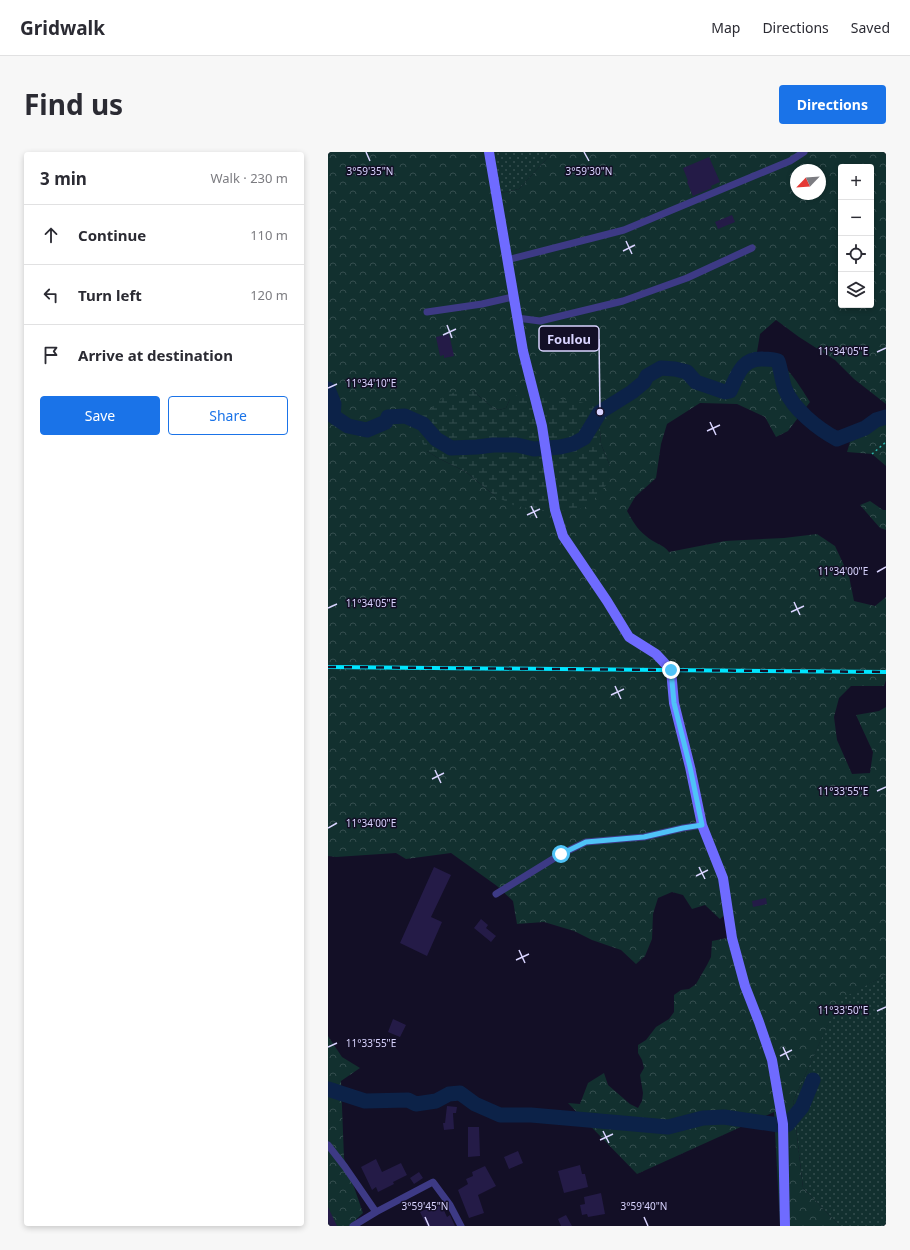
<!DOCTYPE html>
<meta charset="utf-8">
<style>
:root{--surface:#fff;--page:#f7f7f7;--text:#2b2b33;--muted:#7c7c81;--line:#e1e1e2;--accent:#1a73e8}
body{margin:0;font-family:"Noto Sans",sans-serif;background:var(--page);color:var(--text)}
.controls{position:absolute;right:12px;top:12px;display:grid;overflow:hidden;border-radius:4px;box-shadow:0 2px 6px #0003}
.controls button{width:36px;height:36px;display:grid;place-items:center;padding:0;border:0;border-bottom:1px solid var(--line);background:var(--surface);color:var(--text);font:20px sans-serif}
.compass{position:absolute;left:462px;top:12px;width:36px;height:36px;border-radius:50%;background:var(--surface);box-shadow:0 2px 6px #0003;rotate:245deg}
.stop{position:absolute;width:12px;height:12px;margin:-9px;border:3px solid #4fc3f7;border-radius:50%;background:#fff}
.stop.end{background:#4fc3f7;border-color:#fff;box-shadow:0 1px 4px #0008}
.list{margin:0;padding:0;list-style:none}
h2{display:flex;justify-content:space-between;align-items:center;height:52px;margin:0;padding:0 16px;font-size:17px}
h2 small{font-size:13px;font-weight:400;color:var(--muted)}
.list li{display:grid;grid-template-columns:26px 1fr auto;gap:12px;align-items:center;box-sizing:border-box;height:60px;padding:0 16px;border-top:1px solid var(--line)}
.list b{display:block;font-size:15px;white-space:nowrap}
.list em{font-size:13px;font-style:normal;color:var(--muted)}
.actions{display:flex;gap:8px;padding:12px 16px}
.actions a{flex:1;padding:9px 0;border:1px solid var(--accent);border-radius:4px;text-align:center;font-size:14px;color:var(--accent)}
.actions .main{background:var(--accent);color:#fff}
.icon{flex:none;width:22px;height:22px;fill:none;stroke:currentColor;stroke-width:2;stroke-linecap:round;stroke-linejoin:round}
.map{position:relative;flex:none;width:558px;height:1074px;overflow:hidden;border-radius:4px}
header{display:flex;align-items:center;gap:24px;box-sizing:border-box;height:56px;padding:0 20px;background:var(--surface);border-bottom:1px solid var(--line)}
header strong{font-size:19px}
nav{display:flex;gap:22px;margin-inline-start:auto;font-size:14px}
.intro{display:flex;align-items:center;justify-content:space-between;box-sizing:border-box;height:96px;padding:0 24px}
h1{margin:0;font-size:28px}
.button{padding:10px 18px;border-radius:4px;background:var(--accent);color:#fff;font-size:14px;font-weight:700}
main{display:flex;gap:24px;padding:0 24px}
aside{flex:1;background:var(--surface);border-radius:4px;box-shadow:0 2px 6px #0003}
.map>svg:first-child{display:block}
.grass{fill:url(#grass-dots)}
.forest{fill:url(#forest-crowns);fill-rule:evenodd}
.wetland{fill:url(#wetland-marsh)}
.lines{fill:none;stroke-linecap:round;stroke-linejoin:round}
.river{stroke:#0c2248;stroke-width:15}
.building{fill:#241b47}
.path{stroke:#2fb8b0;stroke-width:1.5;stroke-dasharray:2 3;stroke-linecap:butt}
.street{stroke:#3d3a85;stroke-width:7}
.secondary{stroke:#6f6bff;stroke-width:10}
.rail-casing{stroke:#00e5ff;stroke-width:4}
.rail{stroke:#130f26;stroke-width:2.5;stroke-dasharray:8;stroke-linecap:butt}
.route{stroke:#4fc3f7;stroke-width:5}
.ticks{fill:none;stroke:#d9d4ff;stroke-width:1.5}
.ticks-label{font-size:10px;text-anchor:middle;fill:#d9d4ff;stroke:#130f26;stroke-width:3;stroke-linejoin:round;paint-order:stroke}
.leader{fill:none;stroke:#d9d4ff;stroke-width:1.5}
.callout-dot{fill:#d9d4ff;stroke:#130f26;stroke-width:1.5}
.callout{fill:#130f26;stroke:#d9d4ff;stroke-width:1.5}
.callout-label{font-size:13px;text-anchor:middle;font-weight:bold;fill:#d9d4ff}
</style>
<header>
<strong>Gridwalk</strong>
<nav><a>Map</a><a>Directions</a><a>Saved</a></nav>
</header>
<div class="intro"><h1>Find us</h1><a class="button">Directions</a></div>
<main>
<aside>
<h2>3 min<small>Walk · 230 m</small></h2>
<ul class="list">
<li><svg class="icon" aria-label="ahead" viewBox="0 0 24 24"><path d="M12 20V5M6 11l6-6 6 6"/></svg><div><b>Continue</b></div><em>110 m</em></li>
<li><svg class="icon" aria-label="left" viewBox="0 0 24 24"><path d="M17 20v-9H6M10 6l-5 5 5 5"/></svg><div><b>Turn left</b></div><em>120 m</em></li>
<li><svg class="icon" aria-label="arrive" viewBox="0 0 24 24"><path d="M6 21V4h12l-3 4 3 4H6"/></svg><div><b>Arrive at destination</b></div></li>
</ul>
<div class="actions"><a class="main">Save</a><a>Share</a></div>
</aside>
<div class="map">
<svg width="558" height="1074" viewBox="0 0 558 1074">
<defs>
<pattern id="grass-dots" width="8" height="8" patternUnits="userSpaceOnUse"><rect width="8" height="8" fill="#12302f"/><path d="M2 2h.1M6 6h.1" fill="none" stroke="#344d4e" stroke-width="1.8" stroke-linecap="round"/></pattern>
<pattern id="forest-crowns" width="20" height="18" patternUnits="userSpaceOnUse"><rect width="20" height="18" fill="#12302f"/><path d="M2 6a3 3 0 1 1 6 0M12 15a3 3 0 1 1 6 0" fill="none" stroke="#344d4e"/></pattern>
<pattern id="wetland-marsh" width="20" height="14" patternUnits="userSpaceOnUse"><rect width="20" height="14" fill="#12302f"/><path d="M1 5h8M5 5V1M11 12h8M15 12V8" fill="none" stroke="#344d4e"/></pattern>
</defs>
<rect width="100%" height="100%" fill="#130f26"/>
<path class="grass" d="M161,0H225L191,37L168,42Z
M558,823V1074H512L475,1036L465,950L511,847Z"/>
<path class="forest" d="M0,0H161L168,42L191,37L225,0H558V252L526,227L507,208L471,185L448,168L432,182L428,206C433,207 441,205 446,207C459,212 475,239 482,250L460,279L448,285L437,265L409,252L372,251L339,272L333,292L328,326L307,345L299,359C304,368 309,377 318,384C325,391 335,392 341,400L397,389L456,386L489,382L507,394L521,424L526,449L547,454L558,445V528L556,534H523L511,546L506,565L509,588L524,622L542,621L545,600L528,563L551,559L558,555V823L511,848L465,950L475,1036L512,1074H452L446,960L309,1022L240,951L252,952L260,931L276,921L280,933L302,952L310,956L314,949L315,941L312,923L316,916L314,908L310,901V893L318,888L328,875L341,867L346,860V843L353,838L361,837L368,832L379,813L383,805L384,789L399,786L400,760L392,767L377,753L364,757L355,743L344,740L330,746L325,762L324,787L317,804L308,812L293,798L264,788L246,779L216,770L189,772L185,749L169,734L123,701L78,707L68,701L8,705L0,704ZM513,15H543V153H513ZM468,18H492V42H468ZM145,239L165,256L171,258L178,256L182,247L271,264L273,292L282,314L167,344L138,320L110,306L99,299Z
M558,265V314L544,302L519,300L525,280C537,276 547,269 558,265Z
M542,349L555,358H558V378L552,376L532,353Z
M0,884L14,905L32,916L13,929L16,1006L35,1061L21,1074H0Z"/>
<path class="wetland" d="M132,238L145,239L165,256L171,258L178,256L182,247L193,241L253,250L264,254L271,264L273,292L282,314L281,330L260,354L249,358L213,359L185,353L167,344L138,320L110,306L99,299L93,288L89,270L115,245Z"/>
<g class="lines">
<path class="river" d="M0,237L6,252L5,264L20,274L39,278L58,270L60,265L77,264L95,272L108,287L123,296L149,295L165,293H189L206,297L232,295L245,292L256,286L272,260L304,240L316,230L319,224L333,216L347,217L359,220L368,230L397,240L402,239C410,222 414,206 435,207C441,207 445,207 450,209C453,218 454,229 457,237C465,257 490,277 509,287L537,276L548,268L558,265
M0,937L37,949L80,948L88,952L108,949L121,942L132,941L147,952L172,963H203L340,975L375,966L396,965L451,973
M459,973L474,955L485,928"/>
</g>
<path class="building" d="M381,5L392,30L383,34L384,36L365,44L359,30L360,29L355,16Z
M404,63L407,70L390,77L387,70Z
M121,182L126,204L116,206V203L112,204L108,185Z
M106,715L123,723L103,765L114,770L99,804L72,791Z
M438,746L439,752L425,755L424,749Z
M153,767L160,773L158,776L168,784L163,790L146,776Z
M65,867L78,873L72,885L60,880Z
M119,954L129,955L128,961H125L126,977L116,978L115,971H117Z
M140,975H151L152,1004L140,1005Z
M190,999L195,1011L181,1017L176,1005Z
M48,1007L54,1020L73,1011L79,1023L65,1030L66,1032L50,1040L48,1035L44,1038L33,1015Z
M252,1013L254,1022H257L260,1035L236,1041L230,1019Z
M157,1014L168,1034L150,1043L156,1061L141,1066L130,1038L140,1032L138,1027L145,1024L144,1020Z
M91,1020L95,1026L86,1032L82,1026Z
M273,1041L277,1062L260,1065L259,1062L254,1063L252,1053L257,1052L256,1045Z
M112,1050L119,1065L122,1063L127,1074H99L92,1060Z
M0,1055L9,1074H1L0,1071Z
M238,1063L244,1074H233L230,1067Z"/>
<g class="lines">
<path class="path" d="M544,302L558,290"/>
<path class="street" d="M179,108L296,78L462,9L476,0
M99,160L154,152L185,145
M189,166L212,169L295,149L359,126L424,96
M168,742L233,702L258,690L316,685L355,676L374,673
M0,993L17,1015L48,1060
M25,1074L48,1060L105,1030L122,1053L133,1074"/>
<path class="secondary" d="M161,0L195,199L214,274L227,358L235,384L279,449L301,485L328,502L343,518L346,551L362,615L374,673L395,726L404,786L417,834L431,870L444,908L455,972L457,1074"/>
<g class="rail-casing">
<path id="rail" d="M0,515L558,520"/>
</g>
<use href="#rail" class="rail"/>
</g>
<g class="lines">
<path class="route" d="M233,702L258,690L316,685L355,676L374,673L362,615L346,551L343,518"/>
</g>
<path class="ticks" d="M38,0L42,9M256,0L261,9M298,89L304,102M295,99L307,93M119,173L124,186M115,183L128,177M549,200L558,196M0,236L9,232M382,270L388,283M379,279L392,273M203,354L209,366M199,363L212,357M549,420L558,415M466,450L472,463M0,456L9,452M463,460L476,454M287,534L293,547M283,543L296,537M107,618L113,631M104,627L116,621M549,639L558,635M0,676L9,671M371,715L377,727M368,724L380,718M191,798L197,811M188,808L201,802M549,859L558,855M0,895L9,891M455,895L461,908M452,904L464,898M275,979L281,991M272,988L285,982M97,1065L101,1074M316,1065L320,1074"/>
<g class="ticks-label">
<text x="42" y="23">3°59'35"N</text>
<text x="261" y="23">3°59'30"N</text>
<text x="515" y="203">11°34'05"E</text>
<text x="43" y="235">11°34'10"E</text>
<text x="515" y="423">11°34'00"E</text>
<text x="43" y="455">11°34'05"E</text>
<text x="515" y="643">11°33'55"E</text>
<text x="43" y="675">11°34'00"E</text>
<text x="515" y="862">11°33'50"E</text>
<text x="43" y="895">11°33'55"E</text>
<text x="97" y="1058">3°59'45"N</text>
<text x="316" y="1058">3°59'40"N</text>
</g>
<path class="leader" d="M272 260L271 187"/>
<circle class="callout-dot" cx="272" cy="260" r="4"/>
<rect class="callout" x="211" y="174" width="60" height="25" rx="4"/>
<g class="callout-label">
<text x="241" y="192">Foulou</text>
</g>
</svg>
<div class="controls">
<button>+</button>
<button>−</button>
<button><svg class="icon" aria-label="locate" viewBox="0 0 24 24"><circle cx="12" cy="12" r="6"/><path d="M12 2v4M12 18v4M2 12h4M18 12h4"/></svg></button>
<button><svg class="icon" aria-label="layers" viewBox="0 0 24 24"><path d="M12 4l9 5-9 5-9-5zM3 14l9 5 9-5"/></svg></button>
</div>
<svg class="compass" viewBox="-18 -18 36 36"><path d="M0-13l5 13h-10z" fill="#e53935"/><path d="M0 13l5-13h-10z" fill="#7c7c81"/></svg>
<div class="stop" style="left:233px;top:702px"></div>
<div class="stop end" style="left:343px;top:518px"></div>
</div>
</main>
